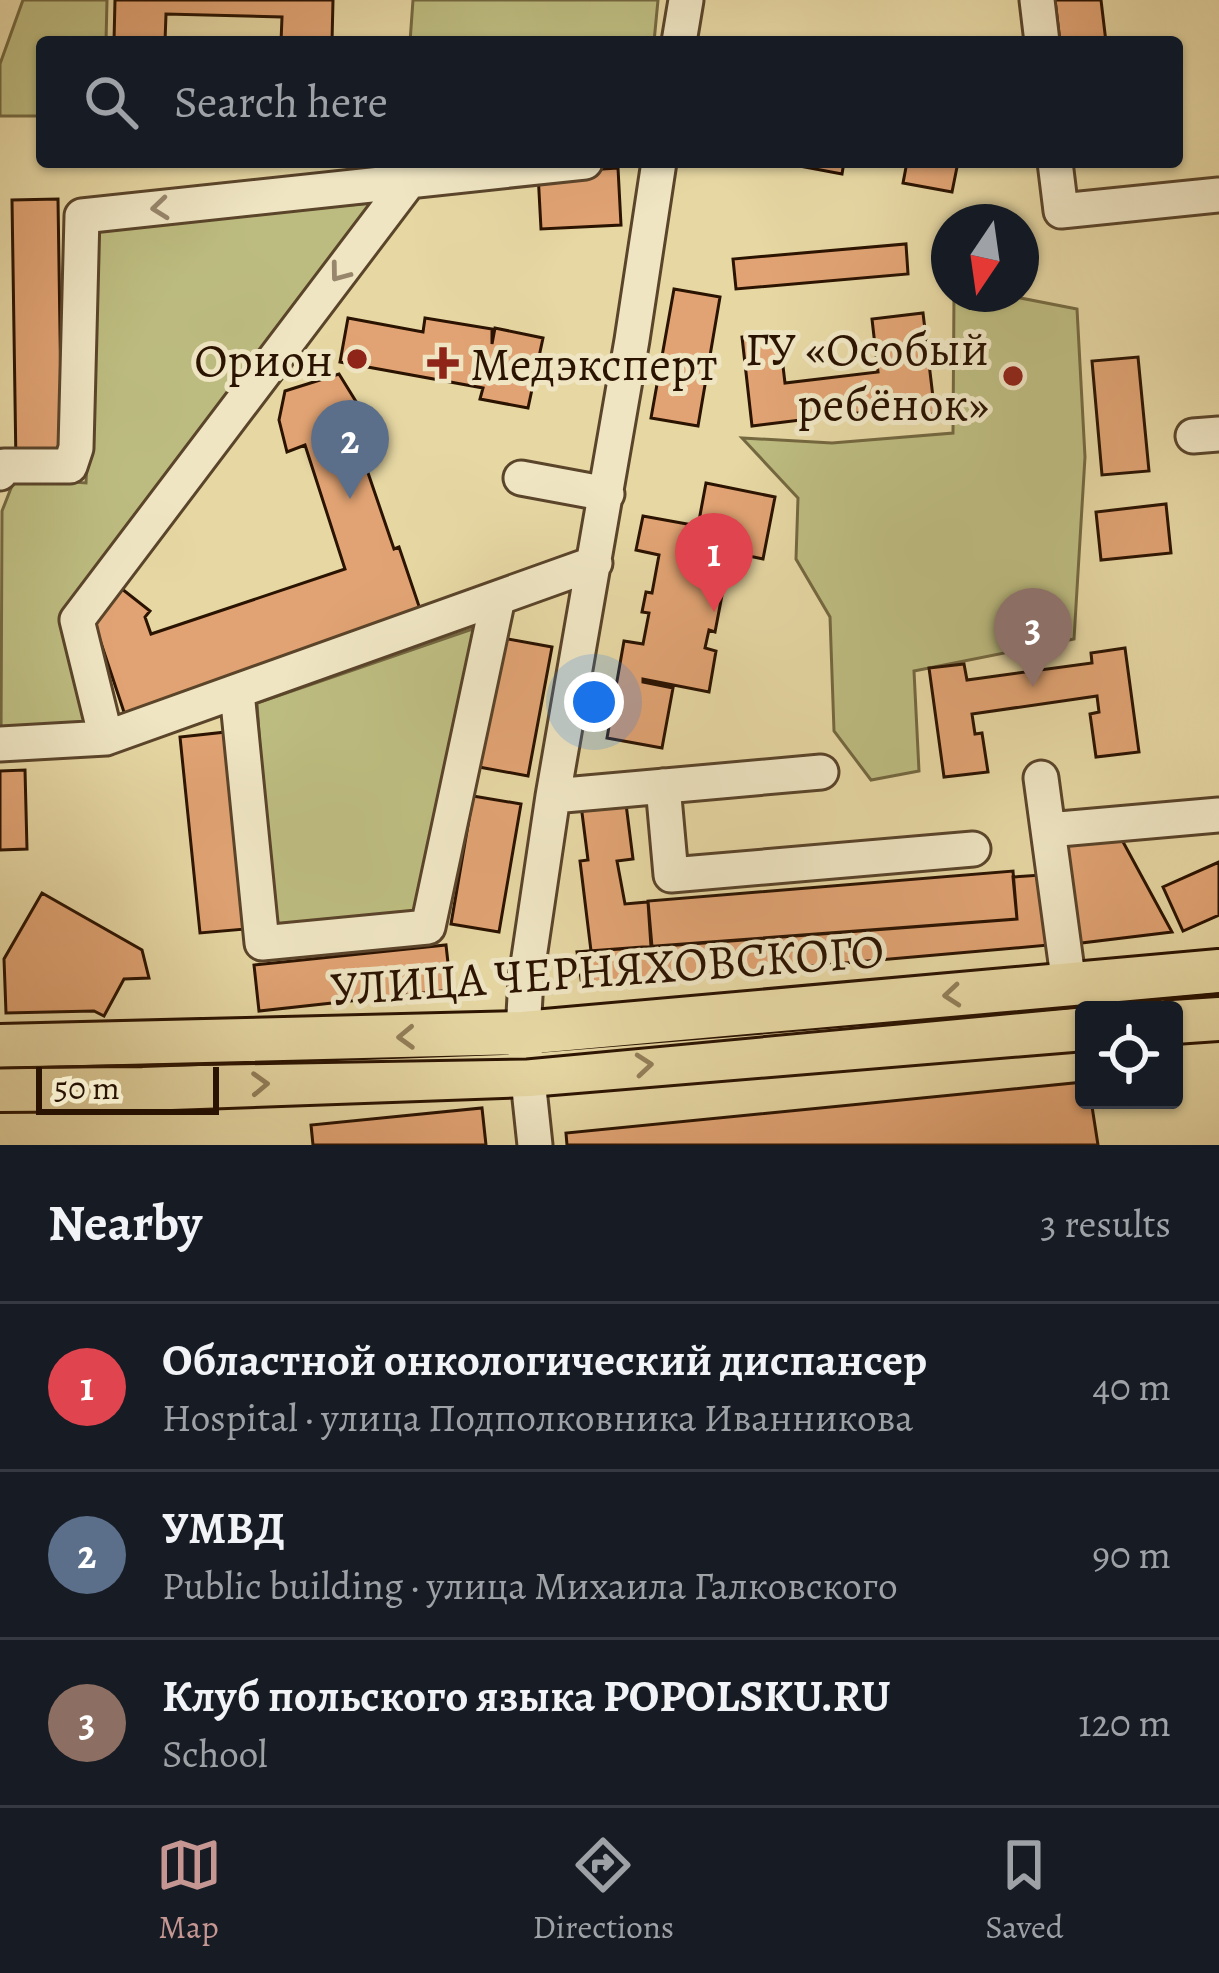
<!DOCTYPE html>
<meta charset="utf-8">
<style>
:root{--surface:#171b24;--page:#20242c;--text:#f1f3f6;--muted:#9ea1a6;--line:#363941;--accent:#c59692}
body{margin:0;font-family:Alegreya,serif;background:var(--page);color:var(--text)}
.controls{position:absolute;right:36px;bottom:36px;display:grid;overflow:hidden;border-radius:12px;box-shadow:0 3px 9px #0004}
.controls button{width:108px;height:108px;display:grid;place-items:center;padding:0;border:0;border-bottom:3px solid var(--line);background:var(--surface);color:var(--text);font:60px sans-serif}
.compass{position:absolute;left:931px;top:204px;width:108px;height:108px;border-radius:50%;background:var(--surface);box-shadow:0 3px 9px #0004;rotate:193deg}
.scale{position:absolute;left:36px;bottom:30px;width:183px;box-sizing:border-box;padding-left:12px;border:6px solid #2b1301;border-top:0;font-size:33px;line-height:42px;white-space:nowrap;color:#2b1301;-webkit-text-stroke:9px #efe5c3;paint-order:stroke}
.you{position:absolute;left:594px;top:702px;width:42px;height:42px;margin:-30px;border:9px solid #fff;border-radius:50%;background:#1a73e8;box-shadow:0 0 0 18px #1a73e833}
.badge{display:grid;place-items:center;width:78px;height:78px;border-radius:50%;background:var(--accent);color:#fff;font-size:39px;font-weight:700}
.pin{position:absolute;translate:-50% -99px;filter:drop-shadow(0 3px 6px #0008)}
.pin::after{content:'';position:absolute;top:63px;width:42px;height:36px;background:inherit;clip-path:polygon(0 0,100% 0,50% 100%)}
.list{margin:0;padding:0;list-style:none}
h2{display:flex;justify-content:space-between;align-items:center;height:156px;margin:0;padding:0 48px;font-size:51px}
h2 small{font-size:39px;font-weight:400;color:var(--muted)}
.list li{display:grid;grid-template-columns:78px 1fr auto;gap:36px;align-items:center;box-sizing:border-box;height:168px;padding:0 48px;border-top:3px solid var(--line)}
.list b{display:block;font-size:45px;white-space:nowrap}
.list p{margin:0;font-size:39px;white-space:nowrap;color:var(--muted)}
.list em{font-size:39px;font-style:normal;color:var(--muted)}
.icon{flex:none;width:66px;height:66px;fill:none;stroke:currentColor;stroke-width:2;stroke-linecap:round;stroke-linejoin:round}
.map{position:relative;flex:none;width:1219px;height:1145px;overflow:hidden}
.search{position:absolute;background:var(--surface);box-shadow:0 3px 9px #0004;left:36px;right:36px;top:36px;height:132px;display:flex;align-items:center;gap:30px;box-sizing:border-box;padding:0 42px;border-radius:12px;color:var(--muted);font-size:45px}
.sheet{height:660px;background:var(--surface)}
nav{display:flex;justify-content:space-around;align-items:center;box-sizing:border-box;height:168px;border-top:3px solid var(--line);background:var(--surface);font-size:33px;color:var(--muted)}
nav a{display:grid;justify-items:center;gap:6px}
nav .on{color:var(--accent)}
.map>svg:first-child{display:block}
.green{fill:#bdbc80;stroke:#746840;stroke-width:3}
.building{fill:#e1a373;stroke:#2b1301;stroke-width:3}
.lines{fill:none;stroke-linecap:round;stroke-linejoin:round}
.minor-casing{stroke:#5a442a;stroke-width:39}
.major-casing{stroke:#2b1301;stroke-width:48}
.minor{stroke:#efe5c3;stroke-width:33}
.major{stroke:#e6d7a3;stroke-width:42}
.tram{stroke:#2b1301;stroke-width:3}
.oneway{stroke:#97866c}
.oneway2{stroke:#927f5a}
.poi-dot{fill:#8f2418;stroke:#efe5c3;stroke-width:4.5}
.labels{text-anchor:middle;stroke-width:10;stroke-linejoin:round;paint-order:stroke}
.poi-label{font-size:48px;fill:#2b1301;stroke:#efe5c3;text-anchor:end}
.street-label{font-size:48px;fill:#2b1301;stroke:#efe5c3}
</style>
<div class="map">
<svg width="1219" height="1145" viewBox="0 0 1219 1145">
<rect width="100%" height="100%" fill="#e6d7a3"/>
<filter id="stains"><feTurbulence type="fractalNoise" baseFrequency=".00167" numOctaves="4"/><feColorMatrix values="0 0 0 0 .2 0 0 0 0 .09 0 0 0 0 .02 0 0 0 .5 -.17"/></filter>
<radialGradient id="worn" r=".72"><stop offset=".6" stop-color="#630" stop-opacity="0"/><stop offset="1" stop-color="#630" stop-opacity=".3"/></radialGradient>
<path class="green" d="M23,0H107L106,42H42V116H0V64Z
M413,0H658L654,42H410Z
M394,201L63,623L86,726L1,735L2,511L15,478L86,483L96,228Z
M954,294H1000L1077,309L1085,457L1074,639L914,671L919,771L871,780L834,731L830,617L796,559L798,498L742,438L832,443L953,433Z
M487,624L420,916L272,934L257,703Z"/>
<path class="building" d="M115,0H333L332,42H281L282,17L166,14L165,42H114Z
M1055,0H1101L1106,42H1060Z
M794,162H844L842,174L794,165Z
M907,162H958L952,192L903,183Z
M618,168L621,225L541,229L538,173Z
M58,199L62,464L16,465L12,200Z
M906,244L908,274L736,289L733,259Z
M674,289L720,297L698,426L651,418Z
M923,313L935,414L883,420L882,410L752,426L742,337L779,333L785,383L878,372L872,319Z
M348,318L423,332L425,318L492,329V344L495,328L543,338L528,408L480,399L483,388L340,362Z
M1138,357L1149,471L1102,475L1092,361Z
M339,374L368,421L352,426L394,549L399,547L422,615L125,715L94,622L117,585L150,611L145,617L151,634L345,569L305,445L287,452L279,420L285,391Z
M706,483L775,497L763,559L730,552L725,577L717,575L715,589L723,590L715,632L709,630L705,648L716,651L709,692L643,679V682L673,688L662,748L607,738L624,641L643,644L649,613L642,612L646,592L652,593L659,555L636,550L643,516L698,526Z
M1166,504L1171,553L1101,560L1096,512Z
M502,638L552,647L528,776L479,767Z
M1125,648L1139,752L1096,757L1090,714L1099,712L1097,696L972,714L975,734L982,733L988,772L944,777L929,668L964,664L967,680L1092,663L1091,653Z
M226,732L246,929L200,933L180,737Z
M25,770L27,849L0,850V771Z
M473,796L521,804L499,932L451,924Z
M626,804L633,859L617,861L625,904L648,902L651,947L591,951L580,861L588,860L581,805Z
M1122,840L1172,932L1073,944L1063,846Z
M1219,862V915L1183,931L1163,887Z
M1013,871L1017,919L652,947L648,901Z
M1041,875L1049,945L582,986L577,952L1017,919L1013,877Z
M42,893L142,950L149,978L124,979L104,1016L94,1011L6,1013L4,959Z
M446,945L451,990L259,1011L254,965Z
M1084,1082V1100H1091L1098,1145H567L566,1133Z
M482,1108L486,1145H313L311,1125Z"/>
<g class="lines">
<g class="minor-casing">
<path id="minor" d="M1037,0L1042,42
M679,42L686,0
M1055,162L1061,211L1219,195
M1193,436L1219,434
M0,473L4,466H70L76,448L82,216L585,162
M521,478L607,494
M237,692L262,943L428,927L498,598
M106,738L77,620L410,180
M0,744L106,738L595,563
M1041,778L1069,985
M663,786L671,875L973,849
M553,796L821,772
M1048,830L1219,815
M535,1145L523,1033L526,978L553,796L632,340L659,162"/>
</g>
<g class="major-casing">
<path id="major" d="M1174,1022L1219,1019
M0,1046L523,1033L1219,971
M0,1090L143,1089L528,1075L1084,1029"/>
</g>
<use href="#minor" class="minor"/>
<use href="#major" class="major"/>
<path class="tram" d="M0,1068L526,1059L1219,994"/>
</g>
<defs><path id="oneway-chevron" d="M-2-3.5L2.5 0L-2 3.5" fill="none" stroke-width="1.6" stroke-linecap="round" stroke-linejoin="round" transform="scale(3)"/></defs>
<g class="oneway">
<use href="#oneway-chevron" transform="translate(160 208) rotate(174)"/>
<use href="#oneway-chevron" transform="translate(339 273) rotate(127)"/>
</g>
<g class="oneway2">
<use href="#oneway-chevron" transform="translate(952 995) rotate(175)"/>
<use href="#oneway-chevron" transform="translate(406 1037) rotate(178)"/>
<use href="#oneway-chevron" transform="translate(644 1065) rotate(-5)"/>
<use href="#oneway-chevron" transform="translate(260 1084) rotate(-2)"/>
</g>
<g class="poi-dot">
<circle cx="357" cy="359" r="12"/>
<path d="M437 345h12v12h12v12h-12v12h-12v-12h-12v-12h12z"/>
<circle cx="1013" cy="376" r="12"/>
</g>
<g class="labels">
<g class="poi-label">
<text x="989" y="365">ГУ «Особый<tspan x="989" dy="55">ребёнок»</tspan></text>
<text x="333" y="376">Орион</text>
<text x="470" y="380" text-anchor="start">Медэксперт</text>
</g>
<g class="street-label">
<text transform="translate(607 969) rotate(-4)" y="17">УЛИЦА ЧЕРНЯХОВСКОГО</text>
</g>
</g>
<rect width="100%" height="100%" filter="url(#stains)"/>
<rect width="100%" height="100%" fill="url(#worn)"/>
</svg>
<div class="controls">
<button><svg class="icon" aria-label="locate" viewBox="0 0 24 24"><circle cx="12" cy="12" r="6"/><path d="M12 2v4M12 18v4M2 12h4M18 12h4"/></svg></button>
</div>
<svg class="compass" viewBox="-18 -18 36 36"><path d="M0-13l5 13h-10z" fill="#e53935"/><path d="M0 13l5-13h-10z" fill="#9ea1a6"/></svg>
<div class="scale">50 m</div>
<div class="you"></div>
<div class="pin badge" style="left:714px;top:612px;background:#e0444e">1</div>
<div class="pin badge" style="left:350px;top:499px;background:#5c6f8a">2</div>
<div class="pin badge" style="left:1033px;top:687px;background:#8d6e63">3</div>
<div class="search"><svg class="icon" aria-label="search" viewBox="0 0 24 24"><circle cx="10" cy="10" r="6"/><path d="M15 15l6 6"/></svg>Search here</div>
</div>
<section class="sheet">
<h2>Nearby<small>3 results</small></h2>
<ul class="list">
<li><span class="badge" style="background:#e0444e">1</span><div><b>Областной онкологический диспансер</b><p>Hospital · улица Подполковника Иванникова</p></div><em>40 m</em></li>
<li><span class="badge" style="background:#5c6f8a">2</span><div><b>УМВД</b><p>Public building · улица Михаила Галковского</p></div><em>90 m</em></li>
<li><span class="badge" style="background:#8d6e63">3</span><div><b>Клуб польского языка POPOLSKU.RU</b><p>School</p></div><em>120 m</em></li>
</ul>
</section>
<nav>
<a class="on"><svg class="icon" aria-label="map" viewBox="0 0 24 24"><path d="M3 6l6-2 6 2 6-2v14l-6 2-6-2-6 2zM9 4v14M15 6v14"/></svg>Map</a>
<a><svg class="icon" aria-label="directions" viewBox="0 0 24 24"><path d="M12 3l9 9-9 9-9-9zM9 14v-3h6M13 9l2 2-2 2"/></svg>Directions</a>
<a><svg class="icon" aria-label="saved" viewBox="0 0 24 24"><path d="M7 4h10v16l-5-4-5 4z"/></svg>Saved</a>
</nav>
